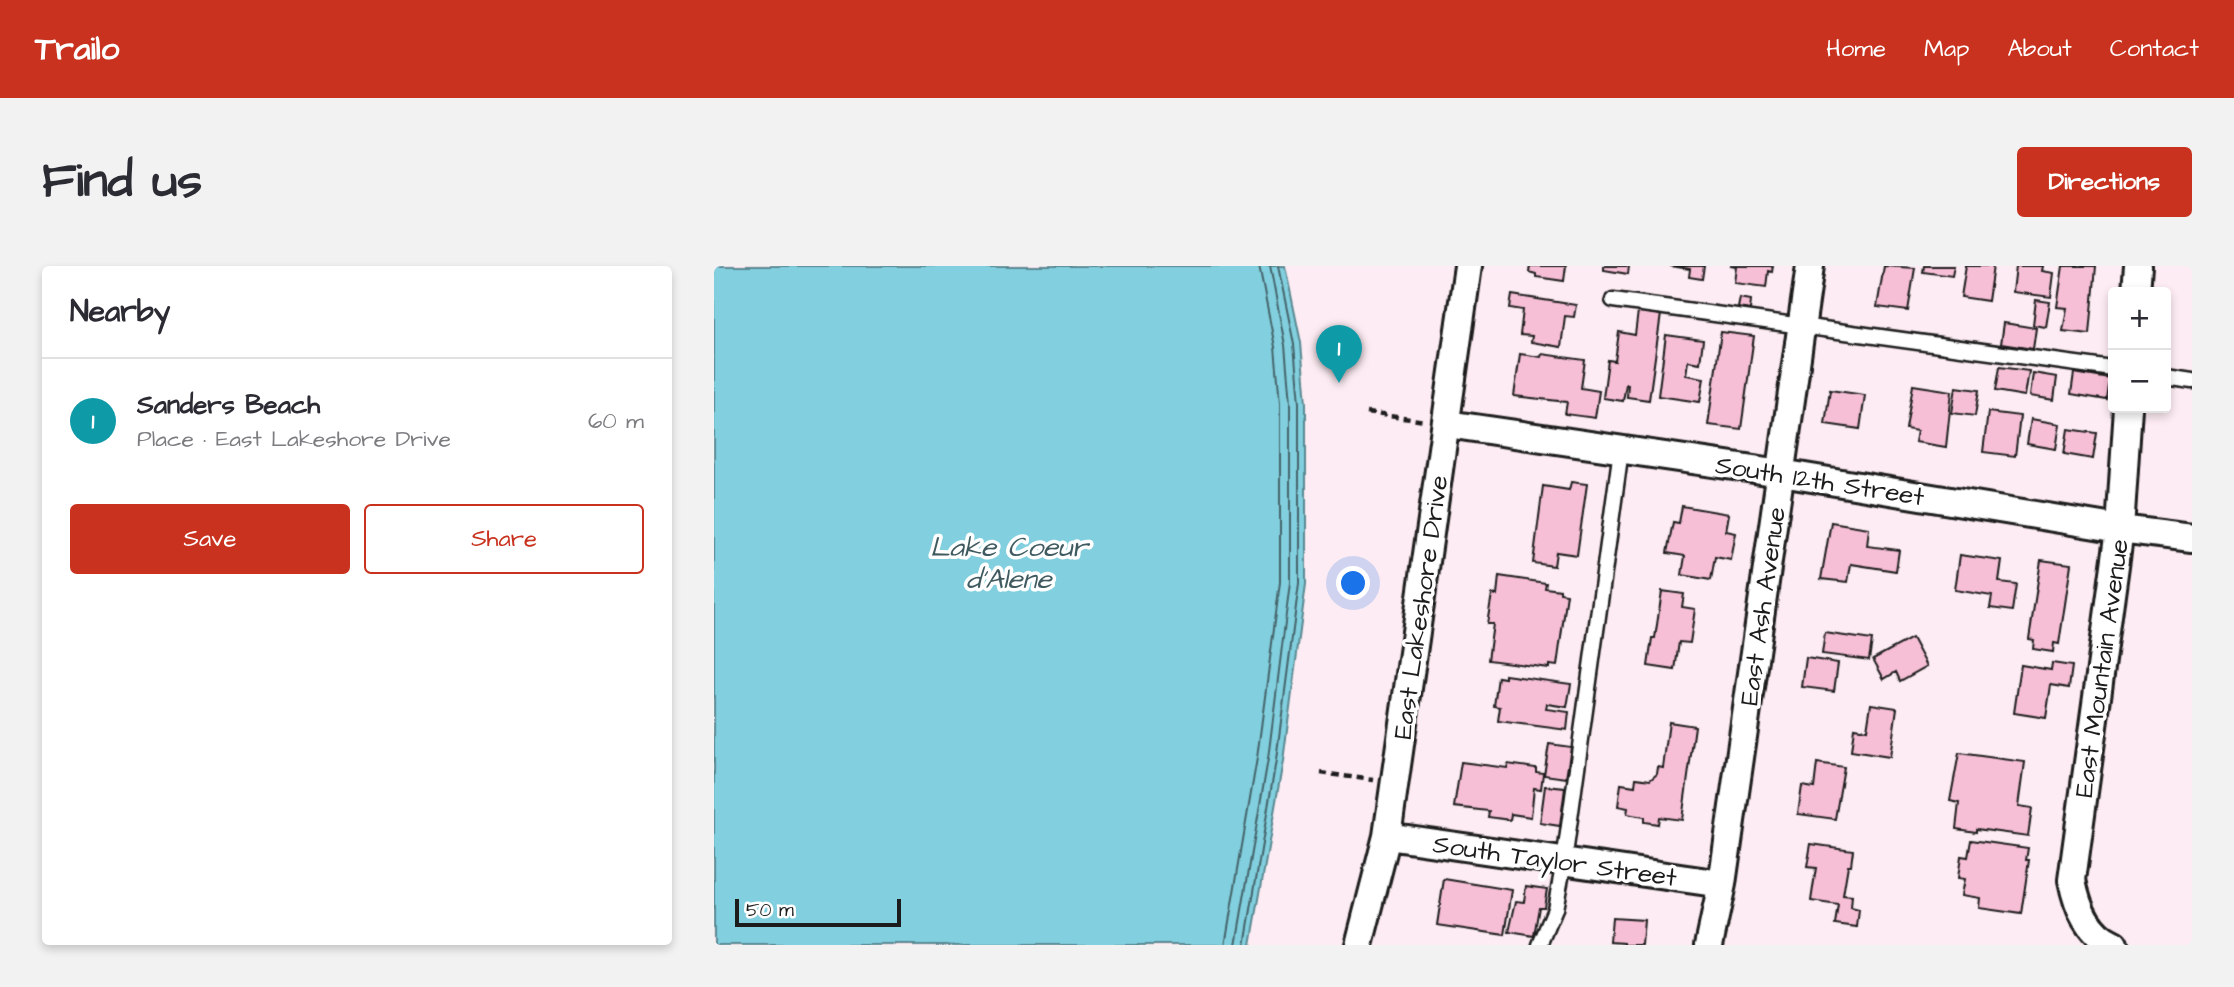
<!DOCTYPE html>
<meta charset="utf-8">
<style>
:root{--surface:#fff;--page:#f2f2f3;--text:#2b2b33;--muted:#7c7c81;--line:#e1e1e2;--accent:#c8321e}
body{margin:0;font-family:"Architects Daughter",sans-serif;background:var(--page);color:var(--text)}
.controls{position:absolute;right:21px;top:21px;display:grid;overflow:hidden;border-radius:7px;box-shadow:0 4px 10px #0003}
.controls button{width:63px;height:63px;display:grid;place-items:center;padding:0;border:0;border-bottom:2px solid var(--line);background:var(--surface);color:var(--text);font:35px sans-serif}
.scale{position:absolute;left:21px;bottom:18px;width:166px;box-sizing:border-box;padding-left:7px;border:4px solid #1c1c1c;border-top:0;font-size:19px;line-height:24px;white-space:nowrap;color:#1c1c1c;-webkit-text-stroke:5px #fff;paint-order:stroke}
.you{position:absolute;left:640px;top:318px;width:24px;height:24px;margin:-18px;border:5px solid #fff;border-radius:50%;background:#1a73e8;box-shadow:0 0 0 10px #1a73e833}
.badge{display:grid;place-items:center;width:46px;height:46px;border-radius:50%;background:var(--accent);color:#fff;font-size:23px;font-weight:700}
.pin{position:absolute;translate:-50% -58px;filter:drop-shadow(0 2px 4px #0008)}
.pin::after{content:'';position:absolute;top:37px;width:24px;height:21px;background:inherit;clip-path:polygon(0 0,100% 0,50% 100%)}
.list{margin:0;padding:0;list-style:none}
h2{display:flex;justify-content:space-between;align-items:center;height:91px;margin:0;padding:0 28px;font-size:30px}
h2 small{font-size:23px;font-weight:400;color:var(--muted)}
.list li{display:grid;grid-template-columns:46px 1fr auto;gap:21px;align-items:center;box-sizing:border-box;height:126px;padding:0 28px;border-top:2px solid var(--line)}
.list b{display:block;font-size:26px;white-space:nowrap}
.list p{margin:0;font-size:23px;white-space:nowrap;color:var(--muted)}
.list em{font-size:23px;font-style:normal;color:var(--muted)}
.actions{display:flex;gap:14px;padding:21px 28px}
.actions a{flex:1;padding:16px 0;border:2px solid var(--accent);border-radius:7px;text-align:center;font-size:24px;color:var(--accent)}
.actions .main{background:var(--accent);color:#fff}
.map{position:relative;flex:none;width:1478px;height:679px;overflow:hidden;border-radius:7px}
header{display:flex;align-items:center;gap:42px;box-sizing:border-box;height:98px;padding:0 35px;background:var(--accent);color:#fff}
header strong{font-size:33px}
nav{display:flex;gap:38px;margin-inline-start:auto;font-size:24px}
.intro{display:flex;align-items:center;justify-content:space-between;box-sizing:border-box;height:168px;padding:0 42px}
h1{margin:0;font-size:49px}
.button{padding:18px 32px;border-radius:7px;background:var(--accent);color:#fff;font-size:24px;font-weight:700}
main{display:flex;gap:42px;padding:0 42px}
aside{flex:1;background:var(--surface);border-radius:7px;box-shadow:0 4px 10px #0003}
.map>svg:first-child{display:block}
.water{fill:#82d0df;stroke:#598891;stroke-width:2}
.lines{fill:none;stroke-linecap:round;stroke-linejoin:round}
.shore{stroke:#45646a;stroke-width:2}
.building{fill:#f7bfd6;stroke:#1c1c1c;stroke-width:2}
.lane-casing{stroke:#1c1c1c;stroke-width:19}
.street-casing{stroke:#1c1c1c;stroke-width:32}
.path{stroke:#1c1c1c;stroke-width:4.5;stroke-dasharray:7 5;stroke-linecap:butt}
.lane{stroke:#fff;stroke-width:14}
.street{stroke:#fff;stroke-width:26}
.labels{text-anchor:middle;stroke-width:7;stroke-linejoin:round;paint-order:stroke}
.street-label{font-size:26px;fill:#1c1c1c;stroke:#fff}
.water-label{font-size:28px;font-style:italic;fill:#405b60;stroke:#fff}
</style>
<header>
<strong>Trailo</strong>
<nav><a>Home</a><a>Map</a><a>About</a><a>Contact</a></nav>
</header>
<div class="intro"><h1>Find us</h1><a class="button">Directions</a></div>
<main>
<aside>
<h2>Nearby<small></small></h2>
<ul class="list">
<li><span class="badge" style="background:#0f9aa8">1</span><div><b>Sanders Beach</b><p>Place · East Lakeshore Drive</p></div><em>60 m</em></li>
</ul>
<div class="actions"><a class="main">Save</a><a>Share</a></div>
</aside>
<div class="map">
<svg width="1478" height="679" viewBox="0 0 1478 679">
<rect width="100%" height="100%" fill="#fdecf3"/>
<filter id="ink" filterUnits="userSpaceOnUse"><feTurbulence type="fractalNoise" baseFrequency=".0143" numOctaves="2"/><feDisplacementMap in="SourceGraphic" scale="14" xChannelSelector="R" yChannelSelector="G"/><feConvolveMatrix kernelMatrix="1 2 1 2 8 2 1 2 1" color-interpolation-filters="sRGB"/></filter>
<g filter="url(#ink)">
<path class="water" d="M0,0H571L587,77L592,137V318L569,495L537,679H0Z"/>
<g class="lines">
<path class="shore" d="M511,679L543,492L566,316V138L561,81L545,0
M522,679L554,493L576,316V137L571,79L556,0
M531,679L562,494L585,317V137L580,78L564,0"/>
</g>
<path class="building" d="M816,0H852L850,15L822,11V8L815,6Z
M890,0H915L914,8L890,4Z
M956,0H990L988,13L975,11L976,3Z
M1016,0H1059L1058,6L1054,5L1052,21L1021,17L1023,1Z
M1170,0L1201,2L1194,45L1163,41Z
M1210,0H1240L1238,10L1209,6Z
M1252,0H1279L1274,35L1247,31Z
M1302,0H1329L1328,5L1340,7L1337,31L1299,26Z
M1349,0H1382L1376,68L1349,65L1353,42L1343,41Z
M798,29L862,39L860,51L851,50L847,81L817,76L818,70L806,69L809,44L796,42Z
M1026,32L1037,34L1036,44L1024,42Z
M1322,34L1336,36L1332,61L1319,59Z
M924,45L947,48L935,134L913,131L914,118H912L909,135L889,132L894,94L901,95L905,66L921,69Z
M1290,57L1322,62L1319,83L1287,78Z
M1007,66L1040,70L1027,163L994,159Z
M952,69L989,74L986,97L974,95L972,109L990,112L986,136L944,130Z
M806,88L827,91L828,88L871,94L867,122L885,125L881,152L851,148L853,136L800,130Z
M1285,101L1315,105L1311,130L1281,125Z
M1319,107L1343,111L1340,134L1316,130Z
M1360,107L1396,113L1393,134L1357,128Z
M1199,119L1238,125L1232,181L1201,176L1203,165L1192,163Z
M1242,121L1265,124L1261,150L1238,147Z
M1116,124L1151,129L1146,163L1111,158Z
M1274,146L1306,150L1301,190L1269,186Z
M1317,153L1346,158L1342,183L1313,178Z
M1354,163L1383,167L1379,193L1350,188Z
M857,216L873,218L863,289L842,286L840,300L819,297L829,220L855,224Z
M968,240L1015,248L1012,265L1022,267L1017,294L1001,291L997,314L968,309L971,290L953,287L959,256L965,257Z
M1117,256L1155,262L1153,280L1185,284L1182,305L1137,298L1134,316L1107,313Z
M1246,289L1288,295L1285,316L1302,318L1298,345L1276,342L1278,330L1241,324Z
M1327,294L1357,298L1345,378L1340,377L1339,386L1319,383L1320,374L1315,373Z
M785,310L832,317L831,322L846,324V327L853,328L843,400L835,399V402L774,394L779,358H773L778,328L783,329Z
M948,325L970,328L968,341L981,343L976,377L965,376L961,404L934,400L938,372H941Z
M1111,367L1158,374L1155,394L1108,388Z
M1198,372L1213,400L1186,415L1182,406L1170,413L1159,393Z
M1092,392L1124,397L1120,425L1088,421Z
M1338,397L1358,400L1355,422L1337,419L1332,452L1300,447L1307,399L1337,404Z
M791,409L857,418L853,441L833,438L832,443L855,446L853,464L784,455L786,441L780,440L784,411L791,412Z
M1157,438L1183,442L1176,491L1137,485L1140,462L1153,464Z
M955,456L981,460L968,554L945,551L944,558L930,556V551L913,548L914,542L904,540L907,518L921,520L922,512L936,514L943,508L944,501L949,502Z
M835,478L857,481L852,512L830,509Z
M1245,487L1311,496L1305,540L1318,542L1314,570L1262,563V566L1242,563L1245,537L1236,535Z
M747,496L793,502L794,498L822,502V506L829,507L827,523L820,522L817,551L797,548L796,554L774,551L775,545L740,541Z
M1103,497L1130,501L1121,553L1084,548L1088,520L1100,522Z
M831,520L851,522L846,560L826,557Z
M1257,574L1314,582L1312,594H1315L1307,648L1265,642L1266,632L1248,629L1251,613L1244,612L1247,590L1254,591Z
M1097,578L1139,584L1137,599H1134L1129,629L1138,630L1137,642L1145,644L1143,661L1121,658L1124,639L1097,635L1102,602L1093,601Z
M730,613L798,624L791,669L723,659Z
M812,620L833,623L830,641H825L820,670L795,666L802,635L810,636Z
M898,652L930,654L928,679H910V677L896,676Z"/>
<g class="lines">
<g class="lane-casing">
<path id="lane" d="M899,34L1399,103
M1452,111L1478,115
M826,679L841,643L850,596L907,184"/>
</g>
<g class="street-casing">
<path id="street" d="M1422,26L1424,0
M733,158L1067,207L1406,263L1478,272
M673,570L1008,618
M645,679L673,570L754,0
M995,679L1008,618L1096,0
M1400,679C1373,668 1363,640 1358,614L1406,263L1414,142"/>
</g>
<path class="path" d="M653,147L711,155
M607,507L659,514"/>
<use href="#lane" class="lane"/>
<use href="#street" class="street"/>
</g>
</g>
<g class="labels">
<g class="street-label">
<text transform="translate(1106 214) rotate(9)" y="9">South 12th Street</text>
<text transform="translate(1048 340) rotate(-82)" y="9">East Ash Avenue</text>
<text transform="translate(706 341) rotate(-82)" y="9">East Lakeshore Drive</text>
<text transform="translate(1387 402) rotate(-82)" y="9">East Mountain Avenue</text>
<text transform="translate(841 594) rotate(8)" y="9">South Taylor Street</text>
</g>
<g class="water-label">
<text x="295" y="290">Lake Coeur<tspan x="295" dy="32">d'Alene</tspan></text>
</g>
</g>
</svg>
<div class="controls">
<button>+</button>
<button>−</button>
</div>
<div class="scale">50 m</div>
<div class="you"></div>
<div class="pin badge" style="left:625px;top:117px;background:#0f9aa8">1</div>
</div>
</main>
